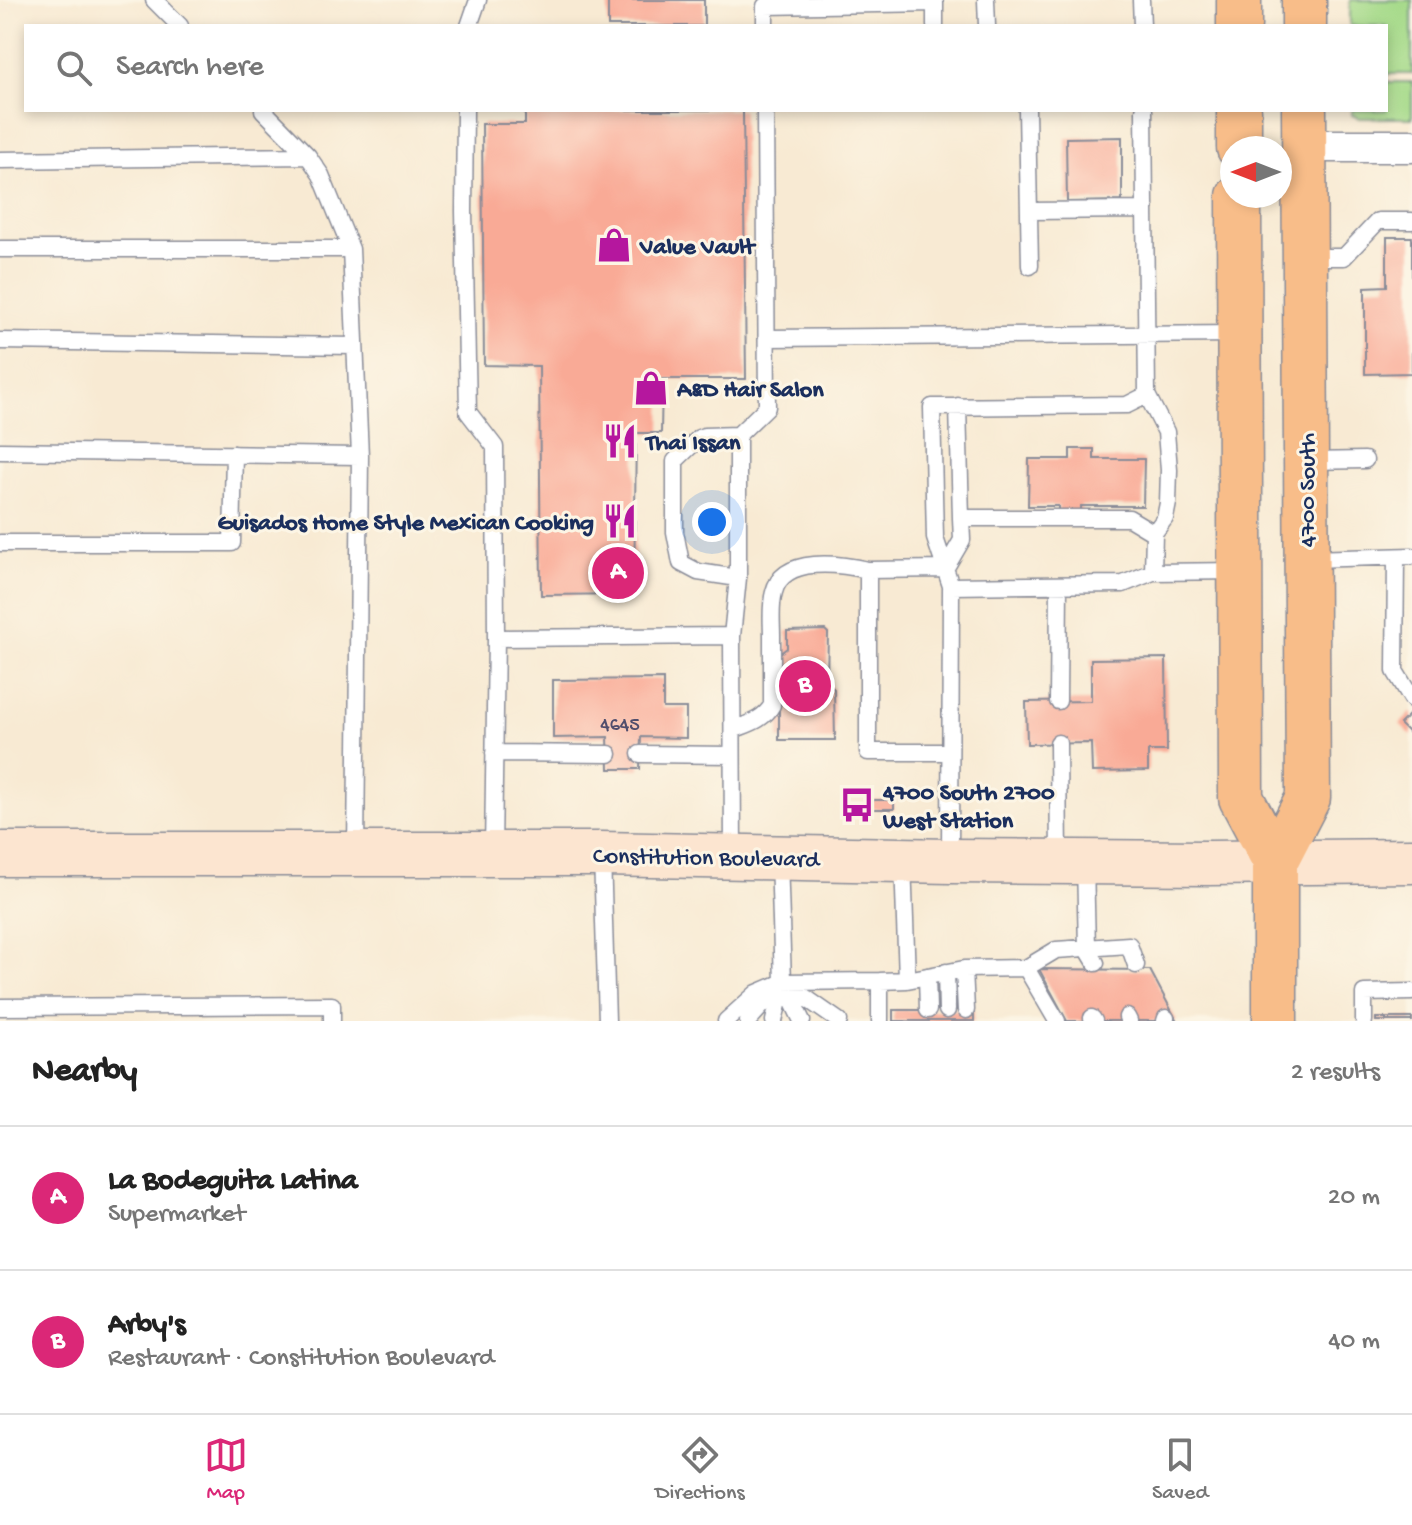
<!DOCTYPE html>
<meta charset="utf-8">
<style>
:root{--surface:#fff;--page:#f6f6f6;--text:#222;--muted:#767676;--line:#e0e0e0;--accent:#db2777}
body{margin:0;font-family:"Gochi Hand",sans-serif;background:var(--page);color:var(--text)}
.compass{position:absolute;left:1220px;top:136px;width:72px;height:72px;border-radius:50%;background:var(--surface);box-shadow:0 4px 12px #0003;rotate:270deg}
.you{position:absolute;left:712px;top:522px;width:28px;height:28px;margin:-20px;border:6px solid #fff;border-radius:50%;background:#1a73e8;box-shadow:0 0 0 12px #1a73e833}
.badge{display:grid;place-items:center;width:52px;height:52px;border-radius:50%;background:var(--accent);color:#fff;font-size:26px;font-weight:700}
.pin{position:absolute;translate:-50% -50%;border:4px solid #fff;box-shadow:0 2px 8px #0006}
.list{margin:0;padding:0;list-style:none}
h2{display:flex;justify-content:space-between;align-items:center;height:104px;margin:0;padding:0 32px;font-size:34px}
h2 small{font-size:26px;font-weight:400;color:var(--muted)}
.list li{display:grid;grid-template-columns:52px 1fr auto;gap:24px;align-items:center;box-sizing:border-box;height:144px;padding:0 32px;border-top:2px solid var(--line)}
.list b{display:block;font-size:30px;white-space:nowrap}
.list p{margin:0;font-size:26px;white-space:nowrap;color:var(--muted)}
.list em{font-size:26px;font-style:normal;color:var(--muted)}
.icon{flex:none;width:44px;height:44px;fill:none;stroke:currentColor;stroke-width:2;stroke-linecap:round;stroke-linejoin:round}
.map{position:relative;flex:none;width:1412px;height:1021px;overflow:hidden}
.search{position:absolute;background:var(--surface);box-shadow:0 4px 12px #0003;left:24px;right:24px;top:24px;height:88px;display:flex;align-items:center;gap:20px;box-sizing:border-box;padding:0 28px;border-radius:0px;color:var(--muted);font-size:30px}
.sheet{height:392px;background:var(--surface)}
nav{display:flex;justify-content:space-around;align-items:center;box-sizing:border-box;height:112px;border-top:2px solid var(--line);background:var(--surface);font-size:22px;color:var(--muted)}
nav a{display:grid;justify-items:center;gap:4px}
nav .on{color:var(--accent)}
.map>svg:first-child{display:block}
.green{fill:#a6da8a;stroke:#608474;stroke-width:2}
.building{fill:#f9aa96}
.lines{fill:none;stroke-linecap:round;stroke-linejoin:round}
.service-casing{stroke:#8a8c98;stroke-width:19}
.minor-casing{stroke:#8a8c98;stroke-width:35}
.secondary-casing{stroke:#8a8c98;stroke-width:47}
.primary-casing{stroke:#8a8c98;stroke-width:47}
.service{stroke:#fff;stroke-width:16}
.minor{stroke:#fff;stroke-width:32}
.secondary{stroke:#fce5d0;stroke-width:44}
.primary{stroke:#f8bd89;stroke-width:44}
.labels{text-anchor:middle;stroke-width:6;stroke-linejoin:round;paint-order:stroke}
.number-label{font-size:20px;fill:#524e6c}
.poi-label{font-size:24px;font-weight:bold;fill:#1b2f5e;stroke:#fcf5e5;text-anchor:start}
.street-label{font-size:24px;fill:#1b2f5e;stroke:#fcf5e5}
</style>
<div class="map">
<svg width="1412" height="1021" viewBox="0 0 1412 1021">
<rect width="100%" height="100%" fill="#fcf5e5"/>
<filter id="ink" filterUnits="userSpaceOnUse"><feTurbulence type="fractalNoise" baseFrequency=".0125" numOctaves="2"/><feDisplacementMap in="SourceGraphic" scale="16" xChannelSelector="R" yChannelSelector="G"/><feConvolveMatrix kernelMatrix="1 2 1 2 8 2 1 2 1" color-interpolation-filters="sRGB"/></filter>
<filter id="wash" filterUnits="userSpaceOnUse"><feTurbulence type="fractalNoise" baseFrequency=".006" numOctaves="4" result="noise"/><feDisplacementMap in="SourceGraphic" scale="32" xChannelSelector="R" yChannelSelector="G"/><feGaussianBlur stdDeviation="1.8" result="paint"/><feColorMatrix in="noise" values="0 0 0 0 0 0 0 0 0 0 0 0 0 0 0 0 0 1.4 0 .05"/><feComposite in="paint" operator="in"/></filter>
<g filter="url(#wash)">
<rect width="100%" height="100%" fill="#f8ead3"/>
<path class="green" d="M1350,0H1412V74H1386V26H1350Z
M1386,82H1412V118H1360L1352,115V110H1386Z"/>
<g id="blocks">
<path class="building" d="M608,0H704V26H608Z
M525,110H743L746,379H662L661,433H636L634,594L541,595L539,366L484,365L482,124H525Z
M1122,137V201L1067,202L1066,138Z
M1387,237H1412V373L1365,374V287L1387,286Z
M1070,449H1094V459H1144L1143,506H1081V515H1058V506H1028L1029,459H1070Z
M825,630L828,633L827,683L834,689L835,740H779V654L787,648V631Z
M1166,658L1167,751H1148V771L1092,772L1091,743L1027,744L1026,702L1091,701V659Z
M663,679V708H686V738L641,737L640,769H609L608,737L553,738V680Z
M1412,712V736L1400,724Z
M871,800H894V809H871Z
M1039,969L1150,970L1177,1021H1067Z
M893,1010H974V1021H893Z
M1376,1018H1412V1021H1376Z"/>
</g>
</g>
<g filter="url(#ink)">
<use href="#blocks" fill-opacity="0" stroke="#8a8c98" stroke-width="2"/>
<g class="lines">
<g class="service-casing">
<path id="service" d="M154,0L180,26
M986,0L987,26
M1141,0L1142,26
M469,26L478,0
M765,26V6L935,3V26
M263,110L308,156L321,175L351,249L360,456L356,852
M465,110L464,211L468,412L495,447L496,638L493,852
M1027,110L1030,266
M1144,110L1147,395L1166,432L1169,470L1168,503L1165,518L1154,533L1153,572
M0,160L308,156
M1029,211L1144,210
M0,249H351
M1305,257H1344L1378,221H1412
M768,338L1238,334
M0,341L355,346
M958,406L961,518H1129L1154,533
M0,451L360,456
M1308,461L1365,460
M0,543H232L234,454
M1396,557L1395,671L1412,699
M1310,559L1412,556
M738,578L698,572L681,563L675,532V461L699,438L704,436L738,435
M951,586L1123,584L1153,572L1239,571
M496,638L732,636
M1058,701L1059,585
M733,730C747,724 764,720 772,705C772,682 772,659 772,636C772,623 770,606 774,592C783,555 841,564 868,570
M1058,743L1059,862
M950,752H868V570L945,569L962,540L961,518
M494,753L609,754
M640,754L732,755
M733,855L732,636L738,578V435L767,407L765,110
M602,856L607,1021
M950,861L951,586L935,538L932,407L1127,405L1147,395
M1085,863L1087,948L1096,963
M1026,968L1056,950L1129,945L1136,965
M964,969L966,1010
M946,972L947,1010
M927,976L928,1010
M907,980L964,969L1026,968L1057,1021
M783,982L839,1021
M784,984L802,1021
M0,1007L332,1005V1021
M1127,1017L1129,1021
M1092,1018L1094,1021
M726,1021L757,993L783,982L779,859
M748,1021L783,982L880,981
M774,1021L783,984
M880,1021V981L907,980L903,860
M1165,1021L1166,1018
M1364,1021V993L1412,992"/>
</g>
<g class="minor-casing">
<path id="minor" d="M1305,146H1412"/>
</g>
<g class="secondary-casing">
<path id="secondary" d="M0,854H602L950,861L1208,863L1412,861"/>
</g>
<g class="primary-casing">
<path id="primary" d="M1239,0V26
M1304,0V26
M1239,110V148
M1239,196L1241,798L1275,862V1021
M1275,862L1308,798L1304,110"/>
</g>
<use href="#service" class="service"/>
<use href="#minor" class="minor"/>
<use href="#secondary" class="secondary"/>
<use href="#primary" class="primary"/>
</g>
</g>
<defs>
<g id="shop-bare" transform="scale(2.76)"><path d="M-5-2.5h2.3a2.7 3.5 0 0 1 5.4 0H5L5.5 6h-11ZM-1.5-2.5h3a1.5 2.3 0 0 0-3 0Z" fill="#b5179e" stroke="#fcf5e5" stroke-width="2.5" paint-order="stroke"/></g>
<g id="restaurant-bare" transform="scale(2.76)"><path d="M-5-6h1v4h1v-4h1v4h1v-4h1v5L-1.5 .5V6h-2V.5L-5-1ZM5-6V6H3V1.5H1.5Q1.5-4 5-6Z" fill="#b5179e" stroke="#fcf5e5" stroke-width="2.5" paint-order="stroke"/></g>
<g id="bus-bare" transform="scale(2.76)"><path d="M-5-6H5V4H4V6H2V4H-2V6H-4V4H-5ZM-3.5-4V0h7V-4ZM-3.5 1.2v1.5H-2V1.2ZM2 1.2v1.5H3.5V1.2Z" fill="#b5179e" stroke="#fcf5e5" stroke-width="2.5" paint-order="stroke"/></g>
</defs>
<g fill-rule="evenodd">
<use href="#shop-bare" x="614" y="245"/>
<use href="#shop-bare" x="651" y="388"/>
<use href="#restaurant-bare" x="620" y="441"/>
<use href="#restaurant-bare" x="620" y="521"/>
<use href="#bus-bare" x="857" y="805"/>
</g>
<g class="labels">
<g class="number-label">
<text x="620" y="730">4645</text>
</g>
<g class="poi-label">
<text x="640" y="253">Value Vault</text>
<text x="677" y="396">A&amp;D Hair Salon</text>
<text x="646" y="449">Thai Issan</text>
<text x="594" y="529" text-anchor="end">Guisados Home Style Mexican Cooking</text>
<text x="883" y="799">4700 South 2700<tspan x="883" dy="28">West Station</tspan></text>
</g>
<g class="street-label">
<text transform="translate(1306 490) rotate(-90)" y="8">4700 South</text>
<text transform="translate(706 856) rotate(1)" y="8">Constitution Boulevard</text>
</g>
</g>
</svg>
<svg class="compass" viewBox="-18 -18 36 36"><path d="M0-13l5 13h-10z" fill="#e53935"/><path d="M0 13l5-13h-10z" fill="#767676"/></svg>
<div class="you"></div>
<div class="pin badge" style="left:618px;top:573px">A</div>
<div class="pin badge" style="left:805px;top:686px">B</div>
<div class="search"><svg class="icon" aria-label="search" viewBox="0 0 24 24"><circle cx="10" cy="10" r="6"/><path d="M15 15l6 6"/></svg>Search here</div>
</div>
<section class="sheet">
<h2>Nearby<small>2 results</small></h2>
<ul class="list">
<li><span class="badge">A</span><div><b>La Bodeguita Latina</b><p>Supermarket</p></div><em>20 m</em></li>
<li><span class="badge">B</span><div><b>Arby's</b><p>Restaurant · Constitution Boulevard</p></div><em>40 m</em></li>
</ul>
</section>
<nav>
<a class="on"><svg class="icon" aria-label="map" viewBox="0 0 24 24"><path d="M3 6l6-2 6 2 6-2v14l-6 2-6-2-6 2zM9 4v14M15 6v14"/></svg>Map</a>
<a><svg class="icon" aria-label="directions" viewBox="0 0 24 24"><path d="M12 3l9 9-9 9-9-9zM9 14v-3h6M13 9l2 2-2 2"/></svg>Directions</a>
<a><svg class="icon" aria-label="saved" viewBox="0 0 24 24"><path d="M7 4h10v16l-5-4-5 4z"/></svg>Saved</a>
</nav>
